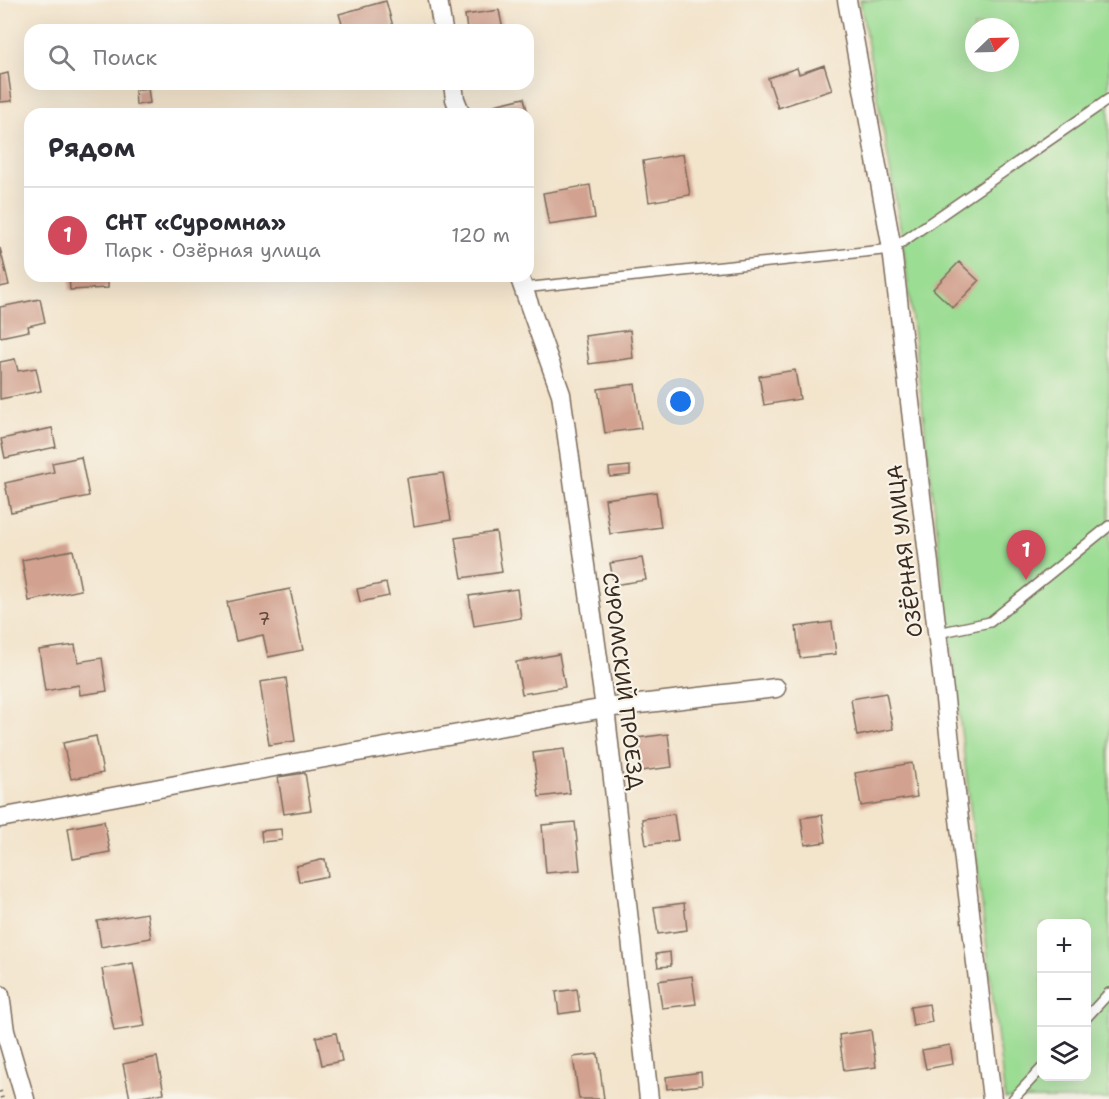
<!DOCTYPE html>
<html lang="ru">
<meta charset="utf-8">
<style>
:root{--surface:#fff;--page:#f7f7f7;--text:#2b2b33;--muted:#7c7c81;--line:#e1e1e2;--accent:#d1495b}
body{margin:0;font-family:"Shantell Sans",sans-serif;background:var(--page);color:var(--text)}
.controls{position:absolute;right:18px;bottom:18px;display:grid;overflow:hidden;border-radius:12px;box-shadow:0 6px 24px #0002}
.controls button{width:54px;height:54px;display:grid;place-items:center;padding:0;border:0;border-bottom:2px solid var(--line);background:var(--surface);color:var(--text);font:30px sans-serif}
.compass{position:absolute;left:965px;top:18px;width:54px;height:54px;border-radius:50%;background:var(--surface);box-shadow:0 6px 24px #0002;rotate:67deg}
.you{position:absolute;left:681px;top:402px;width:21px;height:21px;margin:-15px;border:4px solid #fff;border-radius:50%;background:#1a73e8;box-shadow:0 0 0 9px #1a73e833}
.badge{display:grid;place-items:center;width:39px;height:39px;border-radius:50%;background:var(--accent);color:#fff;font-size:20px;font-weight:700}
.pin{position:absolute;translate:-50% -50px;filter:drop-shadow(0 2px 3px #0008)}
.pin::after{content:'';position:absolute;top:32px;width:21px;height:18px;background:inherit;clip-path:polygon(0 0,100% 0,50% 100%)}
.list{margin:0;padding:0;list-style:none}
h2{display:flex;justify-content:space-between;align-items:center;height:78px;margin:0;padding:0 24px;font-size:26px}
h2 small{font-size:20px;font-weight:400;color:var(--muted)}
.list li{display:grid;grid-template-columns:39px 1fr auto;gap:18px;align-items:center;box-sizing:border-box;height:96px;padding:0 24px;border-top:2px solid var(--line)}
.list b{display:block;font-size:22px;white-space:nowrap}
.list p{margin:0;font-size:20px;white-space:nowrap;color:var(--muted)}
.list em{font-size:20px;font-style:normal;color:var(--muted)}
.icon{flex:none;width:33px;height:33px;fill:none;stroke:currentColor;stroke-width:2;stroke-linecap:round;stroke-linejoin:round}
.map{position:relative;flex:none;width:1109px;height:1099px;overflow:hidden}
.search{position:absolute;background:var(--surface);box-shadow:0 6px 24px #0002;left:24px;top:24px;width:510px;height:66px;display:flex;align-items:center;gap:15px;box-sizing:border-box;padding:0 21px;border-radius:18px;color:var(--muted);font-size:22px}
.panel{position:absolute;background:var(--surface);box-shadow:0 6px 24px #0002;left:24px;top:108px;width:510px;height:174px;border-radius:18px}
.map>svg:first-child{display:block}
.green{fill:#9cdd94;stroke:#6c8459;stroke-width:1.5;fill-rule:evenodd}
.building{fill:#d2a18f}
.lines{fill:none;stroke-linecap:round;stroke-linejoin:round}
.service-casing{stroke:#7b6b5b;stroke-width:12}
.minor-casing{stroke:#7b6b5b;stroke-width:21}
.path{stroke:#7b6b5b;stroke-width:4;stroke-dasharray:1.5 4.5;stroke-linecap:butt}
.service{stroke:#fff;stroke-width:9}
.minor{stroke:#fff;stroke-width:18}
.labels{text-anchor:middle;stroke-width:4.5;stroke-linejoin:round;paint-order:stroke}
.number-label{font-size:18px;fill:#61483a}
.street-label{font-size:21px;fill:#3b2a1e;stroke:#f7f3e8}
</style>
<div class="map">
<svg width="1109" height="1099" viewBox="0 0 1109 1099">
<rect width="100%" height="100%" fill="#f7f3e8"/>
<filter id="ink" filterUnits="userSpaceOnUse"><feTurbulence type="fractalNoise" baseFrequency=".0167" numOctaves="2"/><feDisplacementMap in="SourceGraphic" scale="12" xChannelSelector="R" yChannelSelector="G"/><feConvolveMatrix kernelMatrix="1 2 1 2 8 2 1 2 1" color-interpolation-filters="sRGB"/></filter>
<filter id="wash" filterUnits="userSpaceOnUse"><feTurbulence type="fractalNoise" baseFrequency=".008" numOctaves="4" result="noise"/><feDisplacementMap in="SourceGraphic" scale="24" xChannelSelector="R" yChannelSelector="G"/><feGaussianBlur stdDeviation="1.35" result="paint"/><feColorMatrix in="noise" values="0 0 0 0 0 0 0 0 0 0 0 0 0 0 0 0 0 1.4 0 .05"/><feComposite in="paint" operator="in"/></filter>
<g filter="url(#wash)">
<rect width="100%" height="100%" fill="#f3e4cc"/>
<path class="green" d="M860,0H1109V1099H1005L902,236ZM974,27H1010V63H974ZM1042,924H1086V1076H1042Z"/>
<g id="blocks">
<path class="building" d="M386,1L394,30H344L339,14Z
M499,10L503,30H467L465,15Z
M824,65L832,90L778,108L768,78L797,68L799,74Z
M8,73L12,101L0,102V75Z
M148,88L150,103L136,105L135,90Z
M524,98L528,114H496L494,105Z
M683,154L690,195L649,202L643,161Z
M590,185L595,218L549,225L543,193Z
M0,248L9,285L0,287Z
M959,262L979,281L953,308L933,289Z
M69,276H108V288L70,290Z
M40,299L45,322L28,326L29,331L0,337V307Z
M630,330L633,358L589,364L585,336Z
M15,359L18,371L36,368L41,391L0,399V362Z
M795,370L800,399L764,405L759,376Z
M635,384L641,428L605,433L598,389Z
M52,428L56,447L5,458L1,439Z
M81,457L89,496L11,512L5,483L54,472L52,463Z
M630,466V475L610,477L609,468Z
M443,473L451,520L414,526L407,478Z
M656,492L661,527L610,534L605,499Z
M496,532L502,572L462,578L455,538Z
M73,550L81,590L29,601L22,560Z
M642,558L646,580L614,585L610,563Z
M386,583L389,596L360,602L357,589Z
M290,589L303,650L268,657L263,635L236,641L227,602Z
M517,589L521,618L474,626L469,596Z
M832,622L836,654L800,658L796,627Z
M75,645L78,662L102,658L107,691L80,695L79,685L45,691L39,650Z
M559,654L565,687L522,694L516,662Z
M286,678L295,741L269,745L260,682Z
M886,693L893,729L857,736L851,699Z
M668,734L672,767L641,771L637,738Z
M96,736L103,773L71,779L63,743Z
M564,749L570,793L539,797L533,753Z
M912,763L917,797L861,806L855,773Z
M305,773L311,810L284,814L278,777Z
M674,814L678,840L646,845L642,819Z
M822,815L826,842L805,845L801,818Z
M104,821L110,852L73,859L68,828Z
M575,822L580,870L546,873L542,825Z
M281,829L282,840L262,842L261,831Z
M325,859L328,876L299,882L296,866Z
M684,903L687,930L658,934L654,907Z
M147,913L151,938L101,947L97,921Z
M670,952L671,966L658,967L656,954Z
M133,963L145,1026L114,1031L102,969Z
M692,976L696,1004L662,1008L658,981Z
M577,989L580,1011L559,1014L556,992Z
M929,1004L932,1022L913,1026L910,1007Z
M871,1030L876,1067L844,1071L839,1035Z
M336,1033L342,1061L322,1065L316,1037Z
M950,1045L953,1064L926,1069L922,1050Z
M598,1054L604,1099H579L573,1057Z
M157,1057L164,1093L130,1099L123,1064Z
M701,1072L702,1085L667,1089L666,1077Z"/>
</g>
</g>
<g filter="url(#ink)">
<use href="#blocks" fill-opacity="0" stroke="#7b6b5b" stroke-width="1.5"/>
<g class="lines">
<g class="service-casing">
<path id="service" d="M523,288L892,249L1109,99
M938,633L990,622L1109,526
M1086,1018L1109,993
M1013,1099L1042,1068"/>
</g>
<g class="minor-casing">
<path id="minor" d="M438,0L443,30
M847,0L892,249L992,1099
M453,84L455,99L461,114
M519,276L561,394L605,708L649,1099
M0,818L240,773L605,708L776,688
M0,995L5,1031L25,1099"/>
</g>
<path class="path" d="M0,1091L2,1099"/>
<use href="#service" class="service"/>
<use href="#minor" class="minor"/>
</g>
</g>
<g class="labels">
<g class="number-label">
<text x="264" y="625">7</text>
</g>
<g class="street-label">
<text transform="translate(905 551) rotate(-97)" y="7">ОЗЁРНАЯ УЛИЦА</text>
<text transform="translate(623 681) rotate(83)" y="7">СУРОМСКИЙ ПРОЕЗД</text>
</g>
</g>
</svg>
<div class="controls">
<button>+</button>
<button>−</button>
<button><svg class="icon" aria-label="layers" viewBox="0 0 24 24"><path d="M12 4l9 5-9 5-9-5zM3 14l9 5 9-5"/></svg></button>
</div>
<svg class="compass" viewBox="-18 -18 36 36"><path d="M0-13l5 13h-10z" fill="#e53935"/><path d="M0 13l5-13h-10z" fill="#7c7c81"/></svg>
<div class="you"></div>
<div class="pin badge" style="left:1026px;top:580px">1</div>
<div class="search"><svg class="icon" aria-label="search" viewBox="0 0 24 24"><circle cx="10" cy="10" r="6"/><path d="M15 15l6 6"/></svg>Поиск</div>
<section class="panel">
<h2>Рядом<small></small></h2>
<ul class="list">
<li><span class="badge">1</span><div><b>СНТ «Суромна»</b><p>Парк · Озёрная улица</p></div><em>120 m</em></li>
</ul>
</section>
</div>
